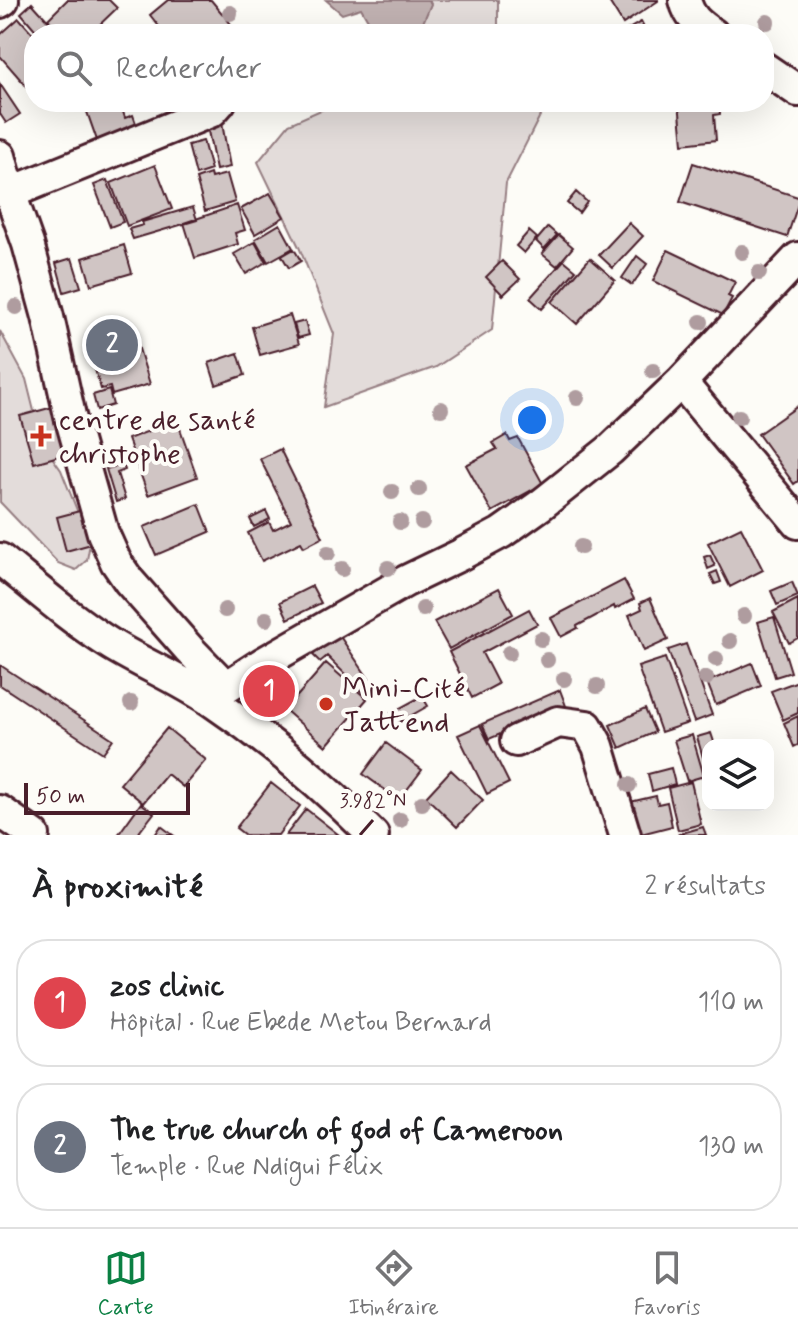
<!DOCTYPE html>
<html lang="fr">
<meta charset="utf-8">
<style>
:root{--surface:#fff;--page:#f2f2f2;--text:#202124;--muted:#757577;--line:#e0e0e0;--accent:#0b8043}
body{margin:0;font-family:Mynerve,sans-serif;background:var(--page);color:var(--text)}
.controls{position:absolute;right:24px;bottom:24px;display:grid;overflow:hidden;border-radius:16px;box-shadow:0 8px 32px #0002}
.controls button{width:72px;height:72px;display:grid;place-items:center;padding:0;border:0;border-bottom:2px solid var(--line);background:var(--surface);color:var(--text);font:40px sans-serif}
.scale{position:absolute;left:24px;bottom:20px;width:166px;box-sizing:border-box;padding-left:8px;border:4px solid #4a1f2b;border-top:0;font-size:22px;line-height:28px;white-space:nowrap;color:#4a1f2b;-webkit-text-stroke:6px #fdfcf7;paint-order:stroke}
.you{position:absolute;left:532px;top:420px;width:28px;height:28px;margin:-20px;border:6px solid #fff;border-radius:50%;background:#1a73e8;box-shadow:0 0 0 12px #1a73e833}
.badge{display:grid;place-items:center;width:52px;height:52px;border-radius:50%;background:var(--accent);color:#fff;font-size:26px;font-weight:700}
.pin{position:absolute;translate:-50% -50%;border:4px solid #fff;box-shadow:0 2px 8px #0006}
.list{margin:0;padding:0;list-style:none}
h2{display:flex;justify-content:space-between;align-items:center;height:104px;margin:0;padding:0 32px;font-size:34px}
h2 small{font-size:26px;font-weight:400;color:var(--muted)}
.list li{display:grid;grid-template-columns:52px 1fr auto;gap:24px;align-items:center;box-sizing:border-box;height:128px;margin:0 16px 16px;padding:0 16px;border:2px solid var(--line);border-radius:32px}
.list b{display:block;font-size:30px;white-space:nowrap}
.list p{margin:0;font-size:26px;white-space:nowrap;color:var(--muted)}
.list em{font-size:26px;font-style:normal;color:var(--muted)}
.icon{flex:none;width:44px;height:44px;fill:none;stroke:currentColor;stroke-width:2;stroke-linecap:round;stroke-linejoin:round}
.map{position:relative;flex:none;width:798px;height:835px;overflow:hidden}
.search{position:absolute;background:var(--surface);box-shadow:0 8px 32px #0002;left:24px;right:24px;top:24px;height:88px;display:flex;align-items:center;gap:20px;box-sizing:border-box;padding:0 28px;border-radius:32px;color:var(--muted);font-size:30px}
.sheet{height:392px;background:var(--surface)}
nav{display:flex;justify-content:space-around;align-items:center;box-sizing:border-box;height:112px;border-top:2px solid var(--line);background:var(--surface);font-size:22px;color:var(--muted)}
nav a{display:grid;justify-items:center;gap:4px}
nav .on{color:var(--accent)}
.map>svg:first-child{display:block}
.green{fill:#e3dcda;stroke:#967e82;stroke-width:2}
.water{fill:#c0b1b1;stroke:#91777b;stroke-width:2}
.building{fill:#d0c5c4;stroke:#4a1f2b;stroke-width:2}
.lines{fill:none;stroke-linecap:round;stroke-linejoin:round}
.minor-casing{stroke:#4a1f2b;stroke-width:36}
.minor{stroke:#fdfcf7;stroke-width:30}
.tree{fill:#af9c9f}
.ticks{fill:none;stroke:#4a1f2b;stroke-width:3}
.poi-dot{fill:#c8321e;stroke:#fdfcf7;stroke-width:3}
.labels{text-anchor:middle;stroke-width:8;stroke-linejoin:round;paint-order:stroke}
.poi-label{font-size:30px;fill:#4a1f2b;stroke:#fdfcf7;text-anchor:start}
.ticks-label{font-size:20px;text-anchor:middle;fill:#4a1f2b;stroke:#fdfcf7;stroke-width:8;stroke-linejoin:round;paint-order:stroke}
</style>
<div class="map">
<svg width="798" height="835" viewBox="0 0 798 835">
<rect width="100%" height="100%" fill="#fdfcf7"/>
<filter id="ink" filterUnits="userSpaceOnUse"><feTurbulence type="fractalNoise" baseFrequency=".0125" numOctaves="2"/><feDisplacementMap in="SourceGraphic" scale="16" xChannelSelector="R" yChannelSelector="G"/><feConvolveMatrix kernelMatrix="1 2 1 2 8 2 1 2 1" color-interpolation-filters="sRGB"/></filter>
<g filter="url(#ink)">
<path class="green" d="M429,0H498V34H411L422,25L430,4Z
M339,102H547L506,183L492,330L436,367L324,407L334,334L299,247L258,162L289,124Z
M0,331L26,379L42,443L61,470L90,543L87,560L76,570L58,563L0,502Z"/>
<path class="water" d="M326,0H429L431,4L422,25L411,34H376L361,8L342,14Z"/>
<path class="building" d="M67,0H109L117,8L90,34H63L48,19Z
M168,0H211L231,24L218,34H165L150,15Z
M608,0H658V1L623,24Z
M32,3L60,34H39L21,13Z
M19,18L34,35V95L0,56V35Z
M641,22L647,34H620Z
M0,84L20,114L6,123L0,114Z
M106,102H120L125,118L133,115L140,135L99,146L86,109Z
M679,102H719L720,114L714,115L716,140L683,144Z
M222,123L230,167L216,170L207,126Z
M203,141L211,170L196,175L188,145Z
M693,163L798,197V204L787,237L680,202Z
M155,165L172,209L127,226L111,183Z
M210,174L211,178L227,174L235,202L205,211L196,179Z
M107,180L123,222L110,227L94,185Z
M576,192L587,202L579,213L567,203Z
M270,193L284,217L255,234L241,209Z
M237,205L245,230L235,233L238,244L195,258L184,223Z
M193,207L197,220L133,239L129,229L143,225L142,222Z
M629,223L643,236L613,268L599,255Z
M280,224L293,248L268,262L255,239Z
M548,227L557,235L544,249L536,241Z
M529,231L537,238L524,253L516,246Z
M559,235L573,247L557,266L542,254Z
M255,242L266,262L246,274L234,254Z
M124,245L132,273L91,285L83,258Z
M294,249L301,261L289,268L282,256Z
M668,250L735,282L728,296L732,298L723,315L653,281Z
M637,256L647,264L632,285L622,278Z
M72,258L81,287L64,292L56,263Z
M590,258L615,280L577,324L552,302Z
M564,260L576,270L542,309L530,298Z
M502,261L520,279L503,295L486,277Z
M290,315L299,344L260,355L252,327Z
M305,321L309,335L298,338L294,324Z
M135,336L150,384L112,395L110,387L101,389L92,360L102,357L98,347Z
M238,353L245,375L216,385L209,363Z
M109,390L113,405L97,410L93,395Z
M798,406V481L794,484L758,434Z
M53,407L66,454L34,463L20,416Z
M177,420L197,477L148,495L128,439Z
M507,435L510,441L518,438L543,484L492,512L466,465L497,449L493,443Z
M280,449L323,537L304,547L301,542L262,561L248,533L269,522L273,530L291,521L260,459Z
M123,464L125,470L117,473L125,499L116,502L106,469Z
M199,504L210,532L156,555L144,527Z
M87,509L95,543L66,551L57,517Z
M266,511L270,519L254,527L250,519Z
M741,527L763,570L730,587L708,543Z
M710,555L715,566L708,569L704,557Z
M717,571L721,582L715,584L710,574Z
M624,580L634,599L615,609L614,606L577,626L578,628L561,637L551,618Z
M792,582L798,596L777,605L771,591Z
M312,586L321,603L288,619L280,602Z
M499,588L513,614L449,649L434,622Z
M650,598L668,640L644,651L629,615L642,609L640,603Z
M798,599V638L789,643L773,612Z
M529,609L537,624L482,653L498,684L472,698L449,652Z
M774,617L791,672L775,677L758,622Z
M339,635L375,688L365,694L327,656L320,662L313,655Z
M686,644L712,715L694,722L668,650Z
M665,658L688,723L661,732L638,667Z
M326,663L367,699L326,746L285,710Z
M752,663L761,686L716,705L707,682Z
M0,665L113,739L103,753L0,685Z
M798,681V713L783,720L771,691Z
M560,690L566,706L489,739L482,724Z
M422,696L428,706L396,724L391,713Z
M645,709L655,732L620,748L610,725Z
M798,716V745L794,747L784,723Z
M480,725L509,783L487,794L458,735Z
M167,728L206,760L183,787L167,774L143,803L120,784Z
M711,733L715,745H708V775L697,737Z
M692,735L704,776L687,781L674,740Z
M386,743L422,770L399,800L363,774Z
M671,768L675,784L652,791L648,774Z
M451,770L483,800L457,827L426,797Z
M691,782L701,824L678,830L668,788Z
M271,783L300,806L278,835H245L236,828Z
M656,796L658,804L667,802L672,826L637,835L630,802Z
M141,803L154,813L137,835H118Z
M306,809L339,835H286Z
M161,826L173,835H155Z
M703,827L706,835H680L679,834Z"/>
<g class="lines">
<g class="minor-casing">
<path id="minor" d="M685,0C689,17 699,25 713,34
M0,2L3,0
M764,68L798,91
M0,156L10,193L28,244L48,317L70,416L103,533L116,562L129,581L189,649L226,687
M10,193L212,111L220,102
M681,382L798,523
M0,559C37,589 72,620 112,645C145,665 181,680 213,702C271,741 324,786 373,835
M211,700L226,687L263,663L406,581L460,555L501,533L542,504L610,450L681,382L798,258
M516,741L558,722L587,726L598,746L625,835
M0,811L34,835"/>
</g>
<use href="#minor" class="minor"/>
</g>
<g class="tree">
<circle cx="230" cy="13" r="8"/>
<circle cx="767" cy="22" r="8"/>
<circle cx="742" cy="252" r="8"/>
<circle cx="759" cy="273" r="8"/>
<circle cx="16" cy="307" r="8"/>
<circle cx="701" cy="322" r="8"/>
<circle cx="653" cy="371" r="8"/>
<circle cx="577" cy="398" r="8"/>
<circle cx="441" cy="409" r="8"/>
<circle cx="739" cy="417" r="8"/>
<circle cx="419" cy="489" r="8"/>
<circle cx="392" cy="492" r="8"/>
<circle cx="400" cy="522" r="8"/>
<circle cx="422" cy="522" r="8"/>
<circle cx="581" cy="547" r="8"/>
<circle cx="328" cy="553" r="8"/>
<circle cx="388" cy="568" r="8"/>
<circle cx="342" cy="569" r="8"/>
<circle cx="423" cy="609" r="8"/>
<circle cx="225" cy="610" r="8"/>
<circle cx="744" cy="616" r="8"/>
<circle cx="266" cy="619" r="8"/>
<circle cx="541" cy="639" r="8"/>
<circle cx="730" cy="641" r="8"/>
<circle cx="509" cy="653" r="8"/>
<circle cx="716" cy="659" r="8"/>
<circle cx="547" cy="660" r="8"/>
<circle cx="278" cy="676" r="8"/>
<circle cx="706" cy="678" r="8"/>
<circle cx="564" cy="679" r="8"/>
<circle cx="597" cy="686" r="8"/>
<circle cx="131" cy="703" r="8"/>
<circle cx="629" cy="785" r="8"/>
<circle cx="422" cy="803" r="8"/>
<circle cx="400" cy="820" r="8"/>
</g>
</g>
<path class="ticks" d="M360,835L373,820"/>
<g class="poi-dot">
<path d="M37 424h8v8h8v8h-8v8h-8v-8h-8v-8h8z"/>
<circle cx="326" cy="704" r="8"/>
</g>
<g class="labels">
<g class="poi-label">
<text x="59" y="429">centre de santé<tspan x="59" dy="34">christophe</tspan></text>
<text x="342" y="697">Mini-Cité<tspan x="342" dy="34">Jattend</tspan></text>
</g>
</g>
<g class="ticks-label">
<text x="373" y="807">3.982°N</text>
</g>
</svg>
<div class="controls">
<button><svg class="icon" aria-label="layers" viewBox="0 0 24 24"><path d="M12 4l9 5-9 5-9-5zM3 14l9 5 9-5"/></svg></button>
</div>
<div class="scale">50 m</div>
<div class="you"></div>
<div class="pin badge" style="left:269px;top:691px;background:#e0444e">1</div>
<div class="pin badge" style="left:112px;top:345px;background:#6b7280">2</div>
<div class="search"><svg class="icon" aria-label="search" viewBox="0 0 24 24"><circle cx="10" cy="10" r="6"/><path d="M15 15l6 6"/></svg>Rechercher</div>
</div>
<section class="sheet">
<h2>À proximité<small>2 résultats</small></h2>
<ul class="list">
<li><span class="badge" style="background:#e0444e">1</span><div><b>zos clinic</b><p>Hôpital · Rue Ebede Metou Bernard</p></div><em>110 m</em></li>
<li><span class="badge" style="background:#6b7280">2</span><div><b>The true church of god of Cameroon</b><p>Temple · Rue Ndigui Félix</p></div><em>130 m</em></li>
</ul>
</section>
<nav>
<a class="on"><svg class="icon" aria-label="map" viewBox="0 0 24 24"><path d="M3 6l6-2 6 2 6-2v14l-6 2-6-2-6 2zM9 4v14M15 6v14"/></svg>Carte</a>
<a><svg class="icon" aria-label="directions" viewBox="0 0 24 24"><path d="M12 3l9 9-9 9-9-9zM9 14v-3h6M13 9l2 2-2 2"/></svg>Itinéraire</a>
<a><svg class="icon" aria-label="saved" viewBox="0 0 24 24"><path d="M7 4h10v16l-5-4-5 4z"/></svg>Favoris</a>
</nav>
